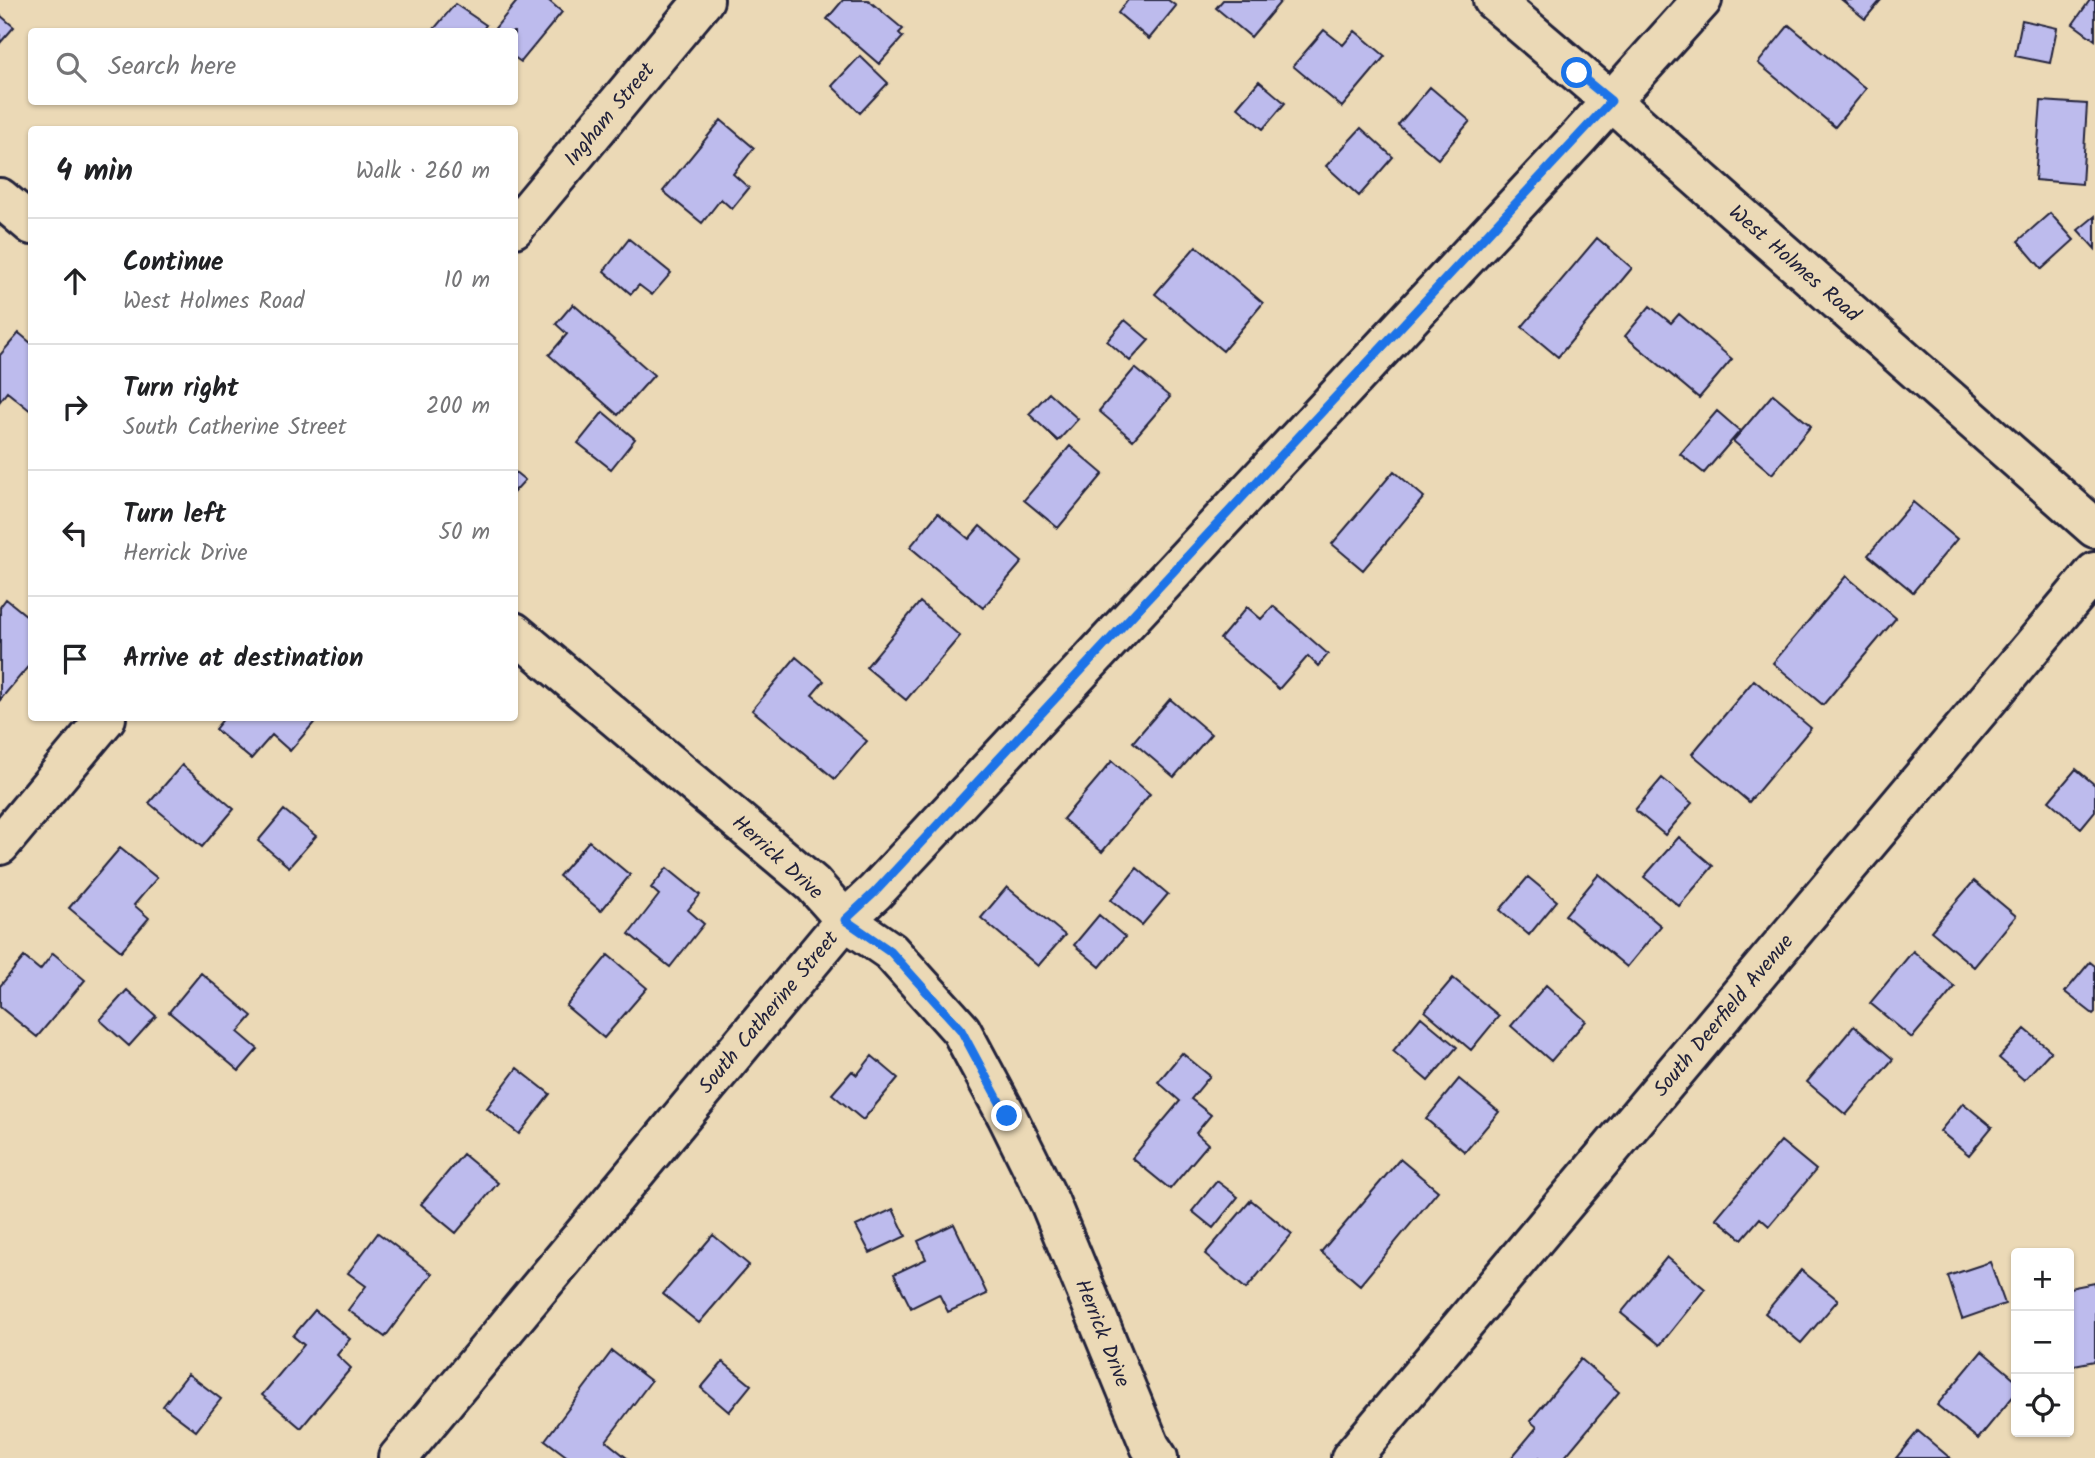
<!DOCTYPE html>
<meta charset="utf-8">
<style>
:root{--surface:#fff;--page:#f2f2f2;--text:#202124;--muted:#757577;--line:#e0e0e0}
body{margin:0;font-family:Kalam,sans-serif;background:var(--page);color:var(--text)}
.controls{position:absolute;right:21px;bottom:21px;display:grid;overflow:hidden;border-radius:7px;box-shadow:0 2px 5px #0004}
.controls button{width:63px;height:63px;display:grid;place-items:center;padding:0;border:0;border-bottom:2px solid var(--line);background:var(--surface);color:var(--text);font:35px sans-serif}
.stop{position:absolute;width:21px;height:21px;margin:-16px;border:5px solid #1a73e8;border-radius:50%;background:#fff}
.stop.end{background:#1a73e8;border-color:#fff;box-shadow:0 2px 7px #0008}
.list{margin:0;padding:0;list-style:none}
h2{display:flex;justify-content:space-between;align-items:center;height:91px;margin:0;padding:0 28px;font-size:30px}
h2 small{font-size:23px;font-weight:400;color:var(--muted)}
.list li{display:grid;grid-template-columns:46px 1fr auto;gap:21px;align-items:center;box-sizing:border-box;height:126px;padding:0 28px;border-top:2px solid var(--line)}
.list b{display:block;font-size:26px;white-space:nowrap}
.list p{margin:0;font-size:23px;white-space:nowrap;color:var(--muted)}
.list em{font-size:23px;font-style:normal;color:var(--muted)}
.icon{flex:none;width:38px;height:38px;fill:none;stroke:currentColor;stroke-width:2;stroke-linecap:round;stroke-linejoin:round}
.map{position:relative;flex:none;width:2095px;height:1458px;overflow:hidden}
.search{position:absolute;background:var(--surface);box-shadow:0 2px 5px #0004;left:28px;top:28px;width:490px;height:77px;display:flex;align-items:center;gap:18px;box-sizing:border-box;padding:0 24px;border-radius:7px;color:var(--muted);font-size:26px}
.panel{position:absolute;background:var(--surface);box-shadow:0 2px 5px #0004;left:28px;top:126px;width:490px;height:595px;border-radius:7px}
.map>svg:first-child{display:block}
.building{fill:#bdbbed;stroke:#22223b;stroke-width:2}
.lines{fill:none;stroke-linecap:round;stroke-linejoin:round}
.minor-casing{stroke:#22223b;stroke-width:44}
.tertiary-casing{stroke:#22223b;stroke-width:44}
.minor{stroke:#ebd9b6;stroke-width:38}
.tertiary{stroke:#ebd9b6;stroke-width:38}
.route{stroke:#1a73e8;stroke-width:9}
.labels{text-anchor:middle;stroke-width:7;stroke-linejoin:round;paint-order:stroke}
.street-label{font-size:21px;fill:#22223b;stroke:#ebd9b6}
</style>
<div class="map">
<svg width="2095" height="1458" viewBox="0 0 2095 1458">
<rect width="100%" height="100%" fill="#ebd9b6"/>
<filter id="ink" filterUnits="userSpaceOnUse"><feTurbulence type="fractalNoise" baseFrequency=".0143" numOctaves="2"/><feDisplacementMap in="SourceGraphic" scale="14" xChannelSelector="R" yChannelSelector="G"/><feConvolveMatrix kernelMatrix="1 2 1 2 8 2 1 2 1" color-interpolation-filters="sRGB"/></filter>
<g filter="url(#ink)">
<path class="building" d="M518,0H548L562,12L521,62L514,57V32H492Z
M843,0H868L903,29L899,33L903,37L879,64L827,19Z
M1128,0H1168L1176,6L1149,39L1118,13Z
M1223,0H1282L1251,37L1216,8Z
M1842,0H1881L1865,19Z
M2090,0H2095V40L2073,24Z
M455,4L486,25L481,32H438L434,29Z
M0,15L14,27L0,43Z
M2022,20L2057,28L2050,63L2015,56Z
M1789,25L1866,89L1835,127L1758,63Z
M1324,30L1343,45L1355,31L1385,56L1342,107L1293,66Z
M860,56L888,83L860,113L832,86Z
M1259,81L1285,103L1263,129L1237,107Z
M1430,87L1470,121L1438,159L1398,125Z
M2041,101L2087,104L2082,184L2035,180Z
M721,120L754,148L733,174L749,188L732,209L721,199L702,223L663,191Z
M1361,128L1393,157L1359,196L1326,166Z
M2050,213L2074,240L2042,269L2018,241Z
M2095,216V249L2078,230Z
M1597,238L1632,268L1558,357L1522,327Z
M629,239L671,273L652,295L639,285L631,294L604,271Z
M1196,246L1263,303L1223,351L1155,294Z
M573,304L654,375L618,415L549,355L567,334L556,324Z
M1650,306L1671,323L1679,314L1732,359L1699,398L1625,336Z
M1125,320L1149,340L1130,361L1107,341Z
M19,333L32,344V412L7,392L0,401V355Z
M1135,368L1170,397L1133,440L1099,411Z
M1049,393L1078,419L1058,441L1029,414Z
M1773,394L1811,426L1772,474L1733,441Z
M1717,411L1740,431L1704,473L1680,454Z
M603,412L635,439L611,469L578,443Z
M1070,446L1103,474L1058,528L1024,500Z
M514,471L525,480L514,492Z
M1394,471L1424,497L1363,570L1332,544Z
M1913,502L1957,539L1913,592L1868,555Z
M938,513L969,539L980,526L1022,562L983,608L910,547Z
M1846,576L1896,618L1823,705L1773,663Z
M6,599L32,620V662L0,700V607Z
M920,602L960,636L906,700L866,667Z
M1273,606L1328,654L1318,666L1308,656L1279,689L1220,639L1247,607L1261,619Z
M796,657L824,681L812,695L867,741L835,779L752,710Z
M1754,680L1811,728L1749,802L1692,754Z
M1170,699L1211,734L1174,777L1133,742Z
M224,718H318L290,751L272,735L251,759L215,729Z
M1112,761L1150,794L1102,852L1063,819Z
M182,765L234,809L202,847L149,803Z
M2076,769L2095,785V811L2081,828L2049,801Z
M1662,778L1692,803L1665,835L1635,810Z
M284,810L316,836L289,867L258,841Z
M1679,837L1713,866L1679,906L1644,877Z
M589,841L630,875L601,911L559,876Z
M120,848L157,878L134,905L149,918L121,951L69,908Z
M667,868L700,895L688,910L704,924L670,967L629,934L659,895L651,888Z
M1137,868L1168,894L1142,925L1111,900Z
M1599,874L1661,926L1627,967L1565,915Z
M1528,877L1557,901L1529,935L1500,910Z
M1974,881L2016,916L1974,967L1931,931Z
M1007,887L1065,935L1038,966L981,918Z
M1099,915L1125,937L1100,967L1074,945Z
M1913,951L1955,987L1912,1038L1870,1003Z
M53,953L85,980L37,1037L0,1007V986L24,957L40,970Z
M608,955L647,988L604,1038L566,1006Z
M2090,962L2095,966V1012L2093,1014L2065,992Z
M201,973L252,1016L238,1032L258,1049L239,1071L169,1012Z
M1453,978L1499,1016L1471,1050L1425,1011Z
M1546,985L1586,1021L1551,1061L1511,1026Z
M127,990L156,1016L129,1046L100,1020Z
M1421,1017L1457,1047L1428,1081L1393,1051Z
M1854,1026L1893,1059L1846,1115L1807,1082Z
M2025,1029L2051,1051L2024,1080L1999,1058Z
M1182,1053L1210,1076L1191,1099L1211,1115L1196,1133L1208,1144L1170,1189L1132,1158L1180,1101L1158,1082Z
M872,1056L898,1078L863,1120L832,1094L852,1071L857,1075Z
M517,1068L550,1094L519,1134L487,1108Z
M1459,1079L1499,1112L1465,1152L1426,1119Z
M1963,1103L1992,1127L1969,1155L1940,1131Z
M1781,1141L1816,1170L1769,1226L1760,1218L1742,1239L1716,1218Z
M463,1154L498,1183L456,1233L421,1204Z
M1400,1159L1438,1191L1360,1285L1321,1252Z
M1217,1181L1238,1197L1213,1228L1192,1211Z
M1251,1200L1292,1234L1246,1289L1205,1254Z
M893,1209L906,1236L870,1253L856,1226Z
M954,1224L987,1294L948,1312L939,1294L911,1308L894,1274L926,1259L918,1241Z
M378,1233L432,1274L385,1337L348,1310L366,1286L348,1273Z
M713,1235L749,1265L699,1323L663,1294Z
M1667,1257L1705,1289L1660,1345L1621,1313Z
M1990,1262L2005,1304L1962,1319L1948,1276Z
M1801,1270L1838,1300L1801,1343L1765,1313Z
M2095,1283V1361L2069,1366V1288Z
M315,1310L350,1339L337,1355L351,1368L301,1428L262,1395L304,1345L293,1336Z
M612,1351L651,1381L606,1441L627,1458H569L545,1440Z
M1982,1351L2016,1380V1393L1978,1439L1937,1405Z
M1581,1359L1619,1392L1564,1458H1513L1512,1457L1537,1427L1530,1421Z
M723,1362L751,1385L729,1412L701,1388Z
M188,1374L221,1399L196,1431L163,1406Z
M1918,1431L1950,1458H1896Z"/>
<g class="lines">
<g class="minor-casing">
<path id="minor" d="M0,198L32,225
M514,228L704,0
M514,632L813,884L845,920L890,951L961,1030L1007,1116L1050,1203L1150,1446L1158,1458
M0,845L106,718
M398,1458L845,920L875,892L1580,136L1702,0
M1351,1458L2095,572"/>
</g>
<g class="tertiary-casing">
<path id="tertiary" d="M1493,0L1611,101L2095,528"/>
</g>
<use href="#minor" class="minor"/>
<use href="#tertiary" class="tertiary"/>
</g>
</g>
<g class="lines" filter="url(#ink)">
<path class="route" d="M1007,1116L961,1030L890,951L845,920L875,892L1611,101L1577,73"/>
</g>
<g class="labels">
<g class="street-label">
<text transform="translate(609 114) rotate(-50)" y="7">Ingham Street</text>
<text transform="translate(1795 263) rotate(41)" y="7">West Holmes Road</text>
<text transform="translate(778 857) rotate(42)" y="7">Herrick Drive</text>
<text transform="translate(768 1012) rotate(-50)" y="7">South Catherine Street</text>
<text transform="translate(1723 1015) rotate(-50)" y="7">South Deerfield Avenue</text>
<text transform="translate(1103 1333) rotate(68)" y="7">Herrick Drive</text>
</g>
</g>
</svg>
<div class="controls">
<button>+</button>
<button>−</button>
<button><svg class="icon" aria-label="locate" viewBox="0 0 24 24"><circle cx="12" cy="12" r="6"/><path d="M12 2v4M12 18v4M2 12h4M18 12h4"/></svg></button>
</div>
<div class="stop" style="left:1577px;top:73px"></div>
<div class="stop end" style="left:1007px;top:1116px"></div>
<div class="search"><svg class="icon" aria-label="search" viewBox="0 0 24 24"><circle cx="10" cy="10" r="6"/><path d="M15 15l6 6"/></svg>Search here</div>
<section class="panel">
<h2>4 min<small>Walk · 260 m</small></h2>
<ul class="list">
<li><svg class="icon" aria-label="ahead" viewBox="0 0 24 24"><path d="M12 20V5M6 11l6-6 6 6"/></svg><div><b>Continue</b><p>West Holmes Road</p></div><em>10 m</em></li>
<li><svg class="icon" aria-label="right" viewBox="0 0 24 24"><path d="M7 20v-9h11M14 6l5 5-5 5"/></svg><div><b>Turn right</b><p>South Catherine Street</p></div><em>200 m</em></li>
<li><svg class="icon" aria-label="left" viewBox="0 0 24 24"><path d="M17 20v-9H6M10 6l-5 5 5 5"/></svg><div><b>Turn left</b><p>Herrick Drive</p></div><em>50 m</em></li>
<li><svg class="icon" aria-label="arrive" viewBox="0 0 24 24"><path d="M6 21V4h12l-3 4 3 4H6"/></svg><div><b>Arrive at destination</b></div></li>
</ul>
</section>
</div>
